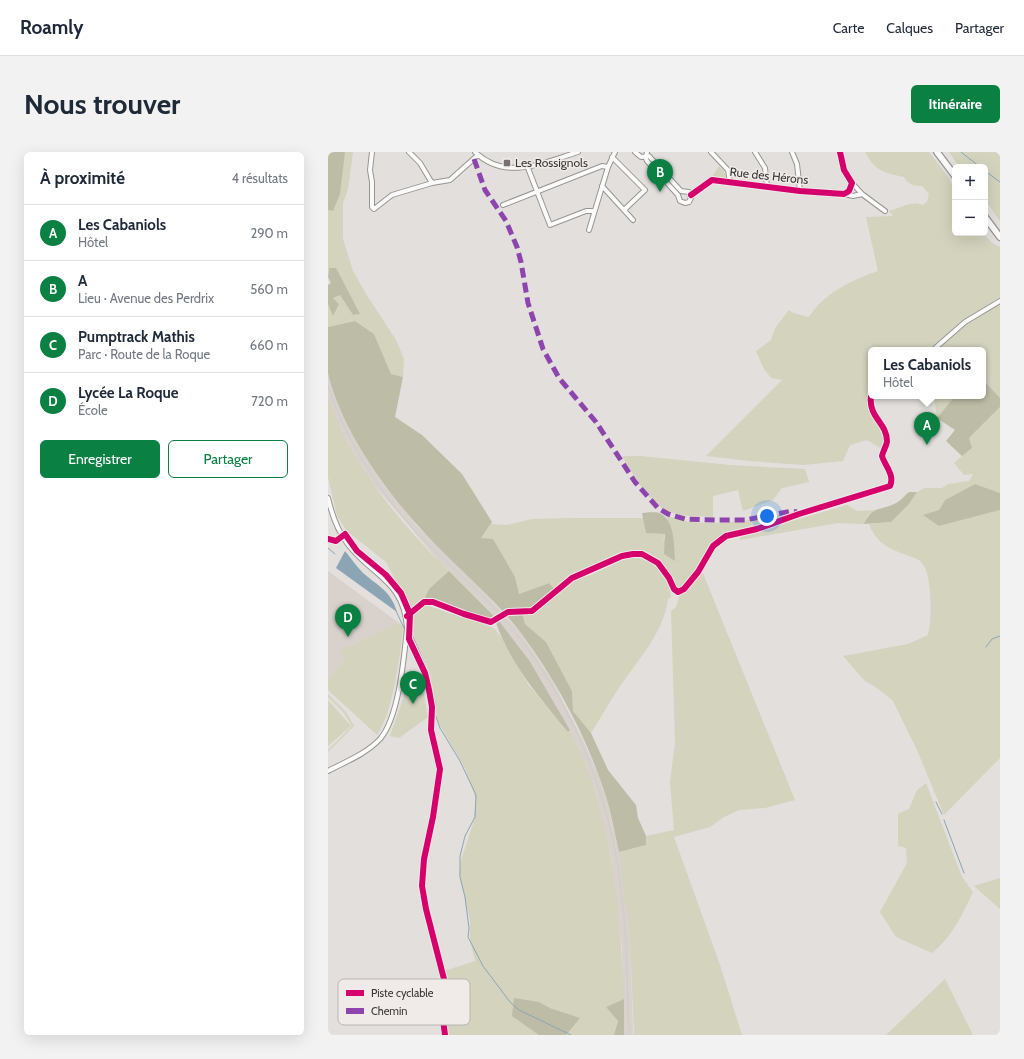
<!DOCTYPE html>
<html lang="fr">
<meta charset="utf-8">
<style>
:root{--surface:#fff;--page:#f2f2f3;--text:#1f2937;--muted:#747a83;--line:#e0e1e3;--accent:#0b8043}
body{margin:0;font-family:Cabin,sans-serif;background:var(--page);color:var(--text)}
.controls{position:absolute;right:12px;top:12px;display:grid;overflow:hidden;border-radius:6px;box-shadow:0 4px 16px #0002}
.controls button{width:36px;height:36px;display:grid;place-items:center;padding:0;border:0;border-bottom:1px solid var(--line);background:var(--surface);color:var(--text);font:20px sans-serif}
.you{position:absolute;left:439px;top:364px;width:14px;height:14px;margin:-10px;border:3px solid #fff;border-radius:50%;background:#1a73e8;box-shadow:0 0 0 6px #1a73e833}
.badge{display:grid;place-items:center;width:26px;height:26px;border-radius:50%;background:var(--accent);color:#fff;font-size:13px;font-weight:700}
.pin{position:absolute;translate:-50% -33px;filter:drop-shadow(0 1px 2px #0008)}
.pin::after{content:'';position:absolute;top:21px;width:14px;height:12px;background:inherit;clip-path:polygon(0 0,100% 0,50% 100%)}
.popup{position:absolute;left:540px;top:195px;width:118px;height:52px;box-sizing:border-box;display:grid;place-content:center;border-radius:6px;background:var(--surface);filter:drop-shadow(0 1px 3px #0005);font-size:13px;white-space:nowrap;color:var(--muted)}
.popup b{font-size:15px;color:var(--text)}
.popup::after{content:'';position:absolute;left:50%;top:100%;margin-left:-8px;border:8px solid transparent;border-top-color:var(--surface)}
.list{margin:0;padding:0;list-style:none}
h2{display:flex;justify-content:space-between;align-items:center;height:52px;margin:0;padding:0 16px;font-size:17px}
h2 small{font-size:13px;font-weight:400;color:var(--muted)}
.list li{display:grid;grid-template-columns:26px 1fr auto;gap:12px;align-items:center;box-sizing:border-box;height:56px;padding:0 16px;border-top:1px solid var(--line)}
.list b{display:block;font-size:15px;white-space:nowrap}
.list p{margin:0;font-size:13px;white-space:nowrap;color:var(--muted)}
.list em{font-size:13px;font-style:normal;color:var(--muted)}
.actions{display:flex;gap:8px;padding:12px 16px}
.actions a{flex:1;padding:9px 0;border:1px solid var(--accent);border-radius:6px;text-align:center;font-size:14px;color:var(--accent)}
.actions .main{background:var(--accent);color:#fff}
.map{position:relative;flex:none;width:672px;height:883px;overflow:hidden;border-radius:6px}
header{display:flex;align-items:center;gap:24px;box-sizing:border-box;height:56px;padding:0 20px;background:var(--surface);border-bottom:1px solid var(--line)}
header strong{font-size:19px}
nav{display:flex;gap:22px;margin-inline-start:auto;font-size:14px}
.intro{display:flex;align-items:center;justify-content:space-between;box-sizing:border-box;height:96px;padding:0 24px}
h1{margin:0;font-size:28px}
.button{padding:10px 18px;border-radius:6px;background:var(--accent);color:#fff;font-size:14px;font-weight:700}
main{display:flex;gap:24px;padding:0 24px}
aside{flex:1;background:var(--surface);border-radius:6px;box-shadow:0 4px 16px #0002}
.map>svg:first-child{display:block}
.built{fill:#d8d1cc}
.green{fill:#d3d3be}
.forest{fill:#bdbca6}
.water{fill:#8ca5b5}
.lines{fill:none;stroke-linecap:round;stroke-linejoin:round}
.stream{stroke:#8ca5b5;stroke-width:1}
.minor-casing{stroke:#979593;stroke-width:6}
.secondary-casing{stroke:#979593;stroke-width:8}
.minor{stroke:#fbfafa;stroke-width:4}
.secondary{stroke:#fbfafa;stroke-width:5.5}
.rail{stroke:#cecdcd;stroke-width:1}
.quiet{stroke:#8e44ad;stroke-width:5;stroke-dasharray:10 5;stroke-linecap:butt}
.cycleway-casing{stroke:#f0ebe9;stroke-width:8}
.cycleway{stroke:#d6006c;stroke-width:6}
.poi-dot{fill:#747170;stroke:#f0ebe9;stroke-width:1.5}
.labels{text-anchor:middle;stroke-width:3;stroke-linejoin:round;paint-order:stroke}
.poi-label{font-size:12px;fill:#383635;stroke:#f0ebe9;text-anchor:start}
.street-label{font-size:12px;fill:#383635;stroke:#f0ebe9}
.key{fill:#f0ebe9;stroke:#b9b5b3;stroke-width:1}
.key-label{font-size:11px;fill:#383635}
</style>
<header>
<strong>Roamly</strong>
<nav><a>Carte</a><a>Calques</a><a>Partager</a></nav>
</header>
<div class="intro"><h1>Nous trouver</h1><a class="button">Itinéraire</a></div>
<main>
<aside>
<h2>À proximité<small>4 résultats</small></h2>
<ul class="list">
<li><span class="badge">A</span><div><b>Les Cabaniols</b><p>Hôtel</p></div><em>290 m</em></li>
<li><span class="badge">B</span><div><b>A</b><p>Lieu · Avenue des Perdrix</p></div><em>560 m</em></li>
<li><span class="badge">C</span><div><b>Pumptrack Mathis</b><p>Parc · Route de la Roque</p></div><em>660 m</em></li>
<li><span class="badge">D</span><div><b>Lycée La Roque</b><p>École</p></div><em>720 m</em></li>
</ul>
<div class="actions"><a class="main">Enregistrer</a><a>Partager</a></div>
</aside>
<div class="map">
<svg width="672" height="883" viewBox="0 0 672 883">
<rect width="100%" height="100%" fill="#e2dfdd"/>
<path class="built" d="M0,220L11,254L28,288L46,317L88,373L153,437L192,480L224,528L254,586L269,619L279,649L295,717L302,786L305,883H296L294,797L283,704L268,641L242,578L201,508L183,484L163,460L109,407L42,328L23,296L6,263L0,246Z
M0,419L71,471L11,499L17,506L0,529Z"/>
<path class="green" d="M17,0H25L20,37L15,51V87L25,119L38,142L68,188L76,207L75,225L63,222L46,182L27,169L0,175V152L5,163L11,152L5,146L12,143L25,163L31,162L1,116L0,118V58L5,59Z
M537,0H601L621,26L627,39V81H655L664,91L672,95V145L632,170L601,198H543V239C534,256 550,271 557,286L558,291L554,297L539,288L522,293L515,309L476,313L422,309L378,304L454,228L443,226L436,217L428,199L443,188L447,176L461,158L465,161L481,165C496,141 524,128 550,119L538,65L565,64L561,59C572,56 584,48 595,53L599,50L601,42L594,34C586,34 580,33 576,25C556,21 547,19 537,0Z
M621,0H672V69L657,48V15H631Z
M391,14L396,19L398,26L384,25Z
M672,152V246L655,228V198H609L638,173Z
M606,244H627L609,266Z
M0,246C24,312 70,370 121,419L102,436L97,445L82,457L58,410L19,379L9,364L0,325Z
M672,255V341L647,332L617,348L611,358V374L672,358V606L616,663L589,598L565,549L549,536L537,529L515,504L580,492L600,483C604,468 603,436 599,421C598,416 594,411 591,408C568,398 551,397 541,372L563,370L581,352L589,340L597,336H614L620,332L641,329L645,322L636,323L626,311L643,296L641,286Z
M294,304H312L402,313L477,317L481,330L454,336L445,348L415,359L410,338L385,344V365C372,364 355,365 342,360C322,353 305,322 294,304Z
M519,353L529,359L547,358L540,363L536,372L510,371L412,388V384Z
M464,360L465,361L423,377L392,383L383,393L358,432L351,437C339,431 338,413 327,405C309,392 289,404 272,412C264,416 255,419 246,423C239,426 233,433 227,438L220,431L191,442L187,425L153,386L163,372L179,373L204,367L244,366H316L318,381L337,382L335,389L344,381L339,366L340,364C374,378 429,368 464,360Z
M306,405C327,407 342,424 343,445L340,447C336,482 307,511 289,539C280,552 272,567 263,581L245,559L244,539L218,490L197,472L194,463L206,461L212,457L250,426L266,422L296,406Z
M374,419L467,648L437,656L411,658L396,665L382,675L346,685L392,813L414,883H306L302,786L291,700L318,693V684L346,678L342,630L347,591L343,459L348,455L351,445Z
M98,453L166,476L173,485L200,532L240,580L242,578C251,599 262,621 268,643C288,709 293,778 296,847L278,855L290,869L286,883H238L251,866L222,856L211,850L202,849L232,883H119L114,844L120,837L116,819L147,809L142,788V768L131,722L133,708L145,672L148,647L137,616L110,570L98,511L84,484V465Z
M71,471L75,475C72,504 65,561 49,583L0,538V529L17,506L11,499Z
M78,538H95L100,565L71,586L62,584Z
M0,542L18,560L26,574L0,600V598L24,574L16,561L0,545Z
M0,548L23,574L0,594Z
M598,631L634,725L645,740C634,763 624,785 604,801L568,785L552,760L579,711L578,696L570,694V662L581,657L589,638Z
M672,726V757L646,734Z
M617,827L645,883H558Z"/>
<path class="forest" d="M0,0H17L12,42L5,59L0,58Z
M1,116H8L32,162L25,163L12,143L5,146L11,152L5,164L0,152V133L3,131L0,125Z
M27,169L46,182L63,222L75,225L67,265L94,283L134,322L164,370L153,386L165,387L187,425L191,442L221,431L227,438L205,455L193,458L197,472L218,490L244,539L245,559L263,581L280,618L308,653L310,666L318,684V693L291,700C287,683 284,665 279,648C261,589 230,531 193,481C171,452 142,427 116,401C70,356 15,285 0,221C0,207 0,189 0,175Z
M655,228L672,246V255L641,286L644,296L634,304L618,289L627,278L609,266L627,244H655Z
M647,332L672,341V358L611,374L595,363L611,358L617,348Z
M581,340H589L581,352L563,370L536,372C544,354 551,359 566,352C572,350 576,344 581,340Z
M314,361C320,361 328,359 333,362C347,369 346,395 347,409L336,402L337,382L318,381Z
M121,419L168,466C149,471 119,449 98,447L97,445L102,436Z
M171,469L201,508L242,578L240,580C212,546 183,513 168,471Z
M186,846L211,850L222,856L252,866L238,883H211L184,864Z
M296,847V883H286L290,869L278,855Z"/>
<path class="water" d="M17,399C23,406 28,414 35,421C50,434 63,439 69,460L8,416Z"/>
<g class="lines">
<path class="stream" d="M633,0L652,15
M657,19L672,30
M0,396L7,402
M68,459L76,476
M84,483L97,512L107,550V562L112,576L132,609L148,643L147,665L137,684L132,704V725L137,745L141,776L140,785L155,814L182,850L191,858L243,883
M658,495L664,487L672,484
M608,650L614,662
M616,668L636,721"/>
<g class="minor-casing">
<path id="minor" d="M44,0L42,18L44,30V55L46,57L64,43L104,31L122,28L150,3
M81,0L92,11L104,31
M147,0C178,30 217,10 250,0
M307,0L313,5L321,4L353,39L361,40L363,46L361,50L357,51L352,49L350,43L319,9C317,6 318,3 319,0
M383,0L400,18L402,31
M427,0L437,16L439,35
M464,0L469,12L472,39
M284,5L317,38L296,58
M200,16L222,73L258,59H266
M524,31L534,42L557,59
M274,34L305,68
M517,42L525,44L534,42
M363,43L384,28L472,39L516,42L521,39L524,31L516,18L512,0
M175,53L274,14L280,15
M261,78L280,15L287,0
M605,198L637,170L672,149
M0,346C4,363 9,378 19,391C43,424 76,428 79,476C76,506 71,565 52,587C38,602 17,610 0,619
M175,463L180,460L204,459L244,426L294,404L305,402H314L330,411L341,426L346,437L350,440L356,437L370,420L385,394L398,384L429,377L471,362L562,334C567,323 557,314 554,304C555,299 559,293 559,289C559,271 540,265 543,244
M79,464L96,450H105L157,469L163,470L172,465"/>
</g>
<g class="secondary-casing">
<path id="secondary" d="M609,0L627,24
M657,65L672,85"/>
</g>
<use href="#minor" class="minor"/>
<use href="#secondary" class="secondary"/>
<path class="rail" d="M0,234C19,292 56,347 98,390C121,413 146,434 168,458C235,531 278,629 292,727C299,779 299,831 301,883"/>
<path class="quiet" d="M146,7L157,38L178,69L189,95L193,110L200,151L215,197L231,226L268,270L307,330L330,356L340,362L357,367L388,368H417L464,359L469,360"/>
<g class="cycleway-casing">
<path id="cycleway" d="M363,43L384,28L472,39L516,42L521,39L524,31L516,18L512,0
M0,387L8,389L17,382L29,399L58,423L73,441L82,462L81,487L97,521L101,538L104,555L103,578L112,617L105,665L96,707L94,734L98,757L117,831L112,845L117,883
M79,464L96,450H105L136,462L163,470L180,460L204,459L244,426L294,404L305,402H314L330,411L341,426L346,437L350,440L356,437L370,420L385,394L398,384L429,377L471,362L562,334C567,323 557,314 554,304C555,299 559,293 559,289C559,271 540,265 543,244"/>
</g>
<use href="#cycleway" class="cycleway"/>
</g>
<rect class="poi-dot" x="175" y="7" width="8" height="8" rx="2"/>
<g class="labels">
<g class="poi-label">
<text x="187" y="15">Les Rossignols</text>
</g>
<g class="street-label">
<text transform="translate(441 24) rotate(6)" y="4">Rue des Hérons</text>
</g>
</g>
<rect x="10" y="827" width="132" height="46" rx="6" class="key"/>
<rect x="18" y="838" width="18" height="6" fill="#d6006c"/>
<rect x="18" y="856" width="18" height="6" fill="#8e44ad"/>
<g class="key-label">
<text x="43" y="845">Piste cyclable</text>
<text x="43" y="863">Chemin</text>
</g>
</svg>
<div class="controls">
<button>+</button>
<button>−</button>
</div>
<div class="you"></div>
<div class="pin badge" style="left:599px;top:293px">A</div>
<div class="popup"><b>Les Cabaniols</b>Hôtel</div>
<div class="pin badge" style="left:332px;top:40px">B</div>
<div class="pin badge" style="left:85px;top:552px">C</div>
<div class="pin badge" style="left:20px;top:485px">D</div>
</div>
</main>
